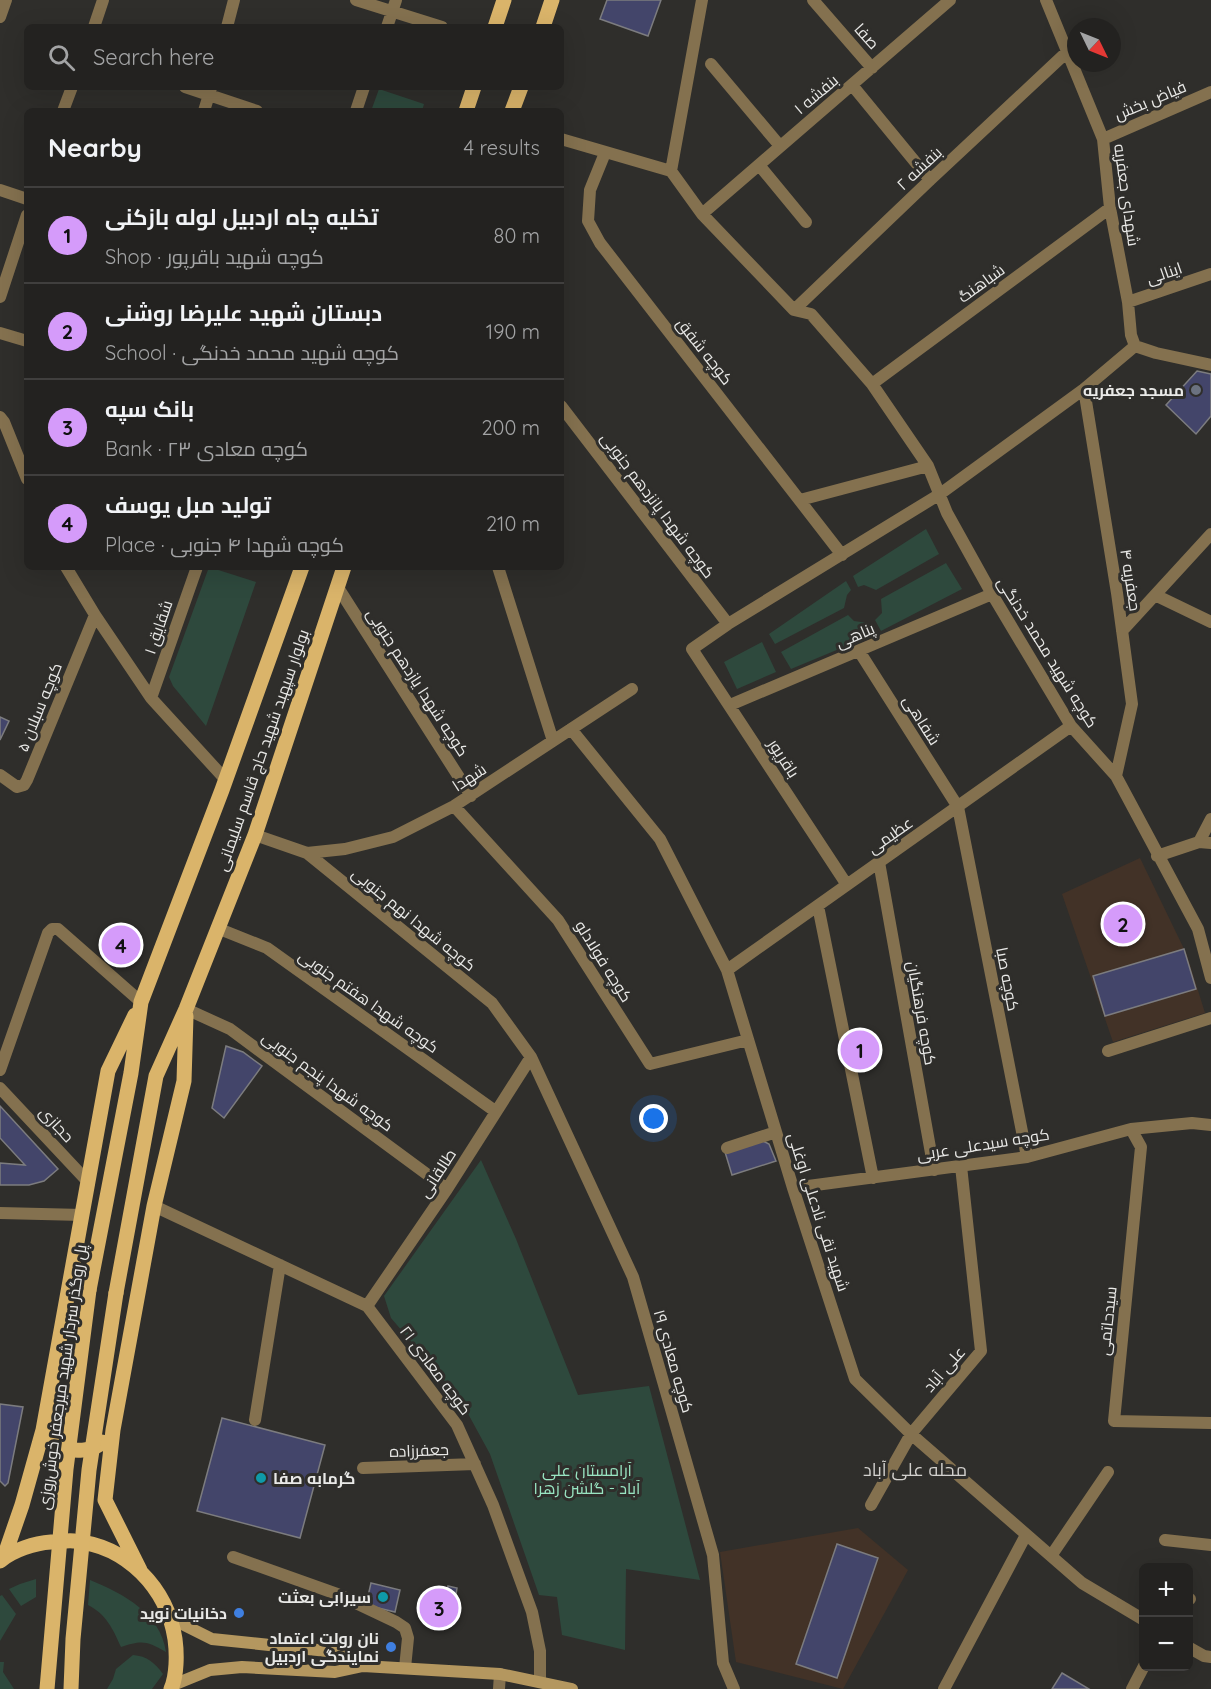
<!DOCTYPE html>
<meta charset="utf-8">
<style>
:root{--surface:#232220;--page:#2b2a29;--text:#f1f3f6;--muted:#a3a4a5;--line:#403f3e;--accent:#d59bfa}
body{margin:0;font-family:Quicksand,Cairo,sans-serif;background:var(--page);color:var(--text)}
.controls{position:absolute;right:18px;bottom:18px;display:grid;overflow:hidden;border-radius:9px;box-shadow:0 6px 24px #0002}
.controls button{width:54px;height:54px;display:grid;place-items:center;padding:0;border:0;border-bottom:2px solid var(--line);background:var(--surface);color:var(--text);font:30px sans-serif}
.compass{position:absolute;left:1067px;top:18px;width:54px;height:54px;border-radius:50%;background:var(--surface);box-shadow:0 6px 24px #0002;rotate:133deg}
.you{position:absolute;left:654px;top:1119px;width:21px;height:21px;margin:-15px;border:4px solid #fff;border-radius:50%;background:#1a73e8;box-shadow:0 0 0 9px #1a73e833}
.badge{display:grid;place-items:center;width:39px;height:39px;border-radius:50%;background:var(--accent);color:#111;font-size:20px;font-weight:700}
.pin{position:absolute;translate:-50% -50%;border:3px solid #fff;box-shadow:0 2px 6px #0006}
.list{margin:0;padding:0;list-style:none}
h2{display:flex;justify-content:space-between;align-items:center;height:78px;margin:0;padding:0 24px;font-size:26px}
h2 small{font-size:20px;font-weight:400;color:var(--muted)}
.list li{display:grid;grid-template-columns:39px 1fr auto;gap:18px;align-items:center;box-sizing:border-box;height:96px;padding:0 24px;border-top:2px solid var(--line)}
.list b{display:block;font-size:22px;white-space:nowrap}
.list p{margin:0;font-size:20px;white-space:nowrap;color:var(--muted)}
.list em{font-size:20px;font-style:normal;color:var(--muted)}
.icon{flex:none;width:33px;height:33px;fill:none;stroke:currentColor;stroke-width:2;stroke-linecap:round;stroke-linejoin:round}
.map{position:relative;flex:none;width:1211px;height:1689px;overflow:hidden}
.search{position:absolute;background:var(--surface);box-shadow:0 6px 24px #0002;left:24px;top:24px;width:540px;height:66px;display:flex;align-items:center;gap:15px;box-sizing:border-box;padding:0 21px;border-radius:9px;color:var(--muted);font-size:22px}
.panel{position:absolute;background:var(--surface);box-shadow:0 6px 24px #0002;left:24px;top:108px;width:540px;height:462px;border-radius:9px}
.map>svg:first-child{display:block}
.education{fill:#423227}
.green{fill:#2e493d}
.building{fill:#43456a;stroke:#7c7c7f;stroke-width:1.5}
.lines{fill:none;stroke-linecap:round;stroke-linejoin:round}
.minor{stroke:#84714f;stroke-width:12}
.tertiary{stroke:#84714f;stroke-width:12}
.secondary{stroke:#b4975f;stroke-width:12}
.primary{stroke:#dab46a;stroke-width:15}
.primary-bridge{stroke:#dab46a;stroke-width:15}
.worship-dot{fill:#6b7280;stroke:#2f2e2b;stroke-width:2}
.culture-dot{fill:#0f9aa8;stroke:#2f2e2b;stroke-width:2}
.shop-dot{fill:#3f7fe0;stroke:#2f2e2b;stroke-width:2}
.labels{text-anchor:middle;stroke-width:6;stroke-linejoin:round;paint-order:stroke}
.street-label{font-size:16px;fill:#e9e9e7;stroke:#2f2e2b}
.poi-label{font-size:16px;font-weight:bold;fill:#e9e9e7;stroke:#2f2e2b;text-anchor:end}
.park-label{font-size:16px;fill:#99e5c2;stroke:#2f2e2b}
.neighbourhood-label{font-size:18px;fill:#d2d0cd;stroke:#2f2e2b}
</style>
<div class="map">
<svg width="1211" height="1689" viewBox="0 0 1211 1689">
<rect width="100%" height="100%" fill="#2f2e2b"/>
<path class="education" d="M1140,858L1187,955L1205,1013L1113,1042L1062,894Z
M858,1528L908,1570L843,1689L736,1662L720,1552Z"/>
<path class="green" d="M379,89L424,104L422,111H371Z
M926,529L939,554L876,590L864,585L858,587L853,576Z
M946,563L962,589L881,631L875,620L882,613L881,599Z
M209,567L256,582L206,726L173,686L169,677Z
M846,581L851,590L847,595L844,608L775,644L769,634Z
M848,615L854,621L868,623L875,634L791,669L781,652Z
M762,642L776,672L737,689L724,662Z
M481,1160L516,1239L578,1395L649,1386L700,1580L626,1569L625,1650L562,1635L557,1597L539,1595L490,1454L460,1399L391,1318L384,1296Z
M36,1579V1597L21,1606L9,1589L20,1584Z
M90,1580C124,1594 160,1613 166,1652C147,1641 142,1640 121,1647C113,1629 106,1614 88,1605Z
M2,1595L16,1614L0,1641V1596Z
M133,1655C147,1656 155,1663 163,1674L152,1689H107L113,1679L116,1669Z
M0,1662H4L3,1672L14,1689H0Z"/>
<path class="building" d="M607,0H661L648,36L600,19Z
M1197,371L1211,374V416L1196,434L1166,405Z
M0,717L9,721L0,740Z
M117,927L136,944L131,961L123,963L105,945Z
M1184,949L1196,989L1105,1016L1093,976Z
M226,1046L243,1052L262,1066L224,1118L212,1108Z
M0,1106L58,1169L44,1181L29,1185H0V1163L25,1165L0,1138Z
M763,1141L769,1144L776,1161L732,1175L725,1152Z
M0,1404L23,1407L8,1483L5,1486L0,1481Z
M222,1418L325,1445L300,1538L197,1511Z
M837,1544L878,1558L837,1678L796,1664Z
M371,1583L400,1590L395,1612L366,1605Z
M448,1586L457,1588L451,1626L423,1617L427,1595L446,1599Z
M1062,1673L1089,1689H1052Z"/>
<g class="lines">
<path class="minor" d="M356,0L442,27
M813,0L872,68
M1046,0L1103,139L1110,208L1128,302L1131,335L1135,346L1156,353L1211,365
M0,17L6,0
M94,27L103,0
M227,27L234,0
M387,27L396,0
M711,64L780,146
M852,85L930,180
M185,87L257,111
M63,111L72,87
M204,111L211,88
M356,111L364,87
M561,139L671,171L702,214L794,310L811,314L872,384L928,466L947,513L992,594L1071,726L1116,776L1198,929L1211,978
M1103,139L1211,92
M605,153L590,190L588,221L600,243L842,555
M759,165L806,222
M671,171L702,0
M0,190L27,199
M702,214L950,0
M0,297L27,215
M1128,302L1211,274
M794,310L930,180L1068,51
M0,333L27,341
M872,384L1110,208
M1084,389L1117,593L1132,704L1116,776
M561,406L728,624
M0,417L4,422L27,479
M800,500L928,466
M66,567L95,615L151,698L225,779
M498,567L553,741
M337,586L471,796
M1155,595L1211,622
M1122,631L1211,534
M859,651L958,807L1027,1157
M151,698L197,567
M730,705L992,594
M571,729L660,839L727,970L793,1188L855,1379L911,1434L1082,1583L1144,1620
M0,775L17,787L24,785L27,780L95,615
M454,806L558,920L650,1064L748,1040
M255,835L307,853L492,1003L531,1057L633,1277L713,1555L723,1663L734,1689
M1199,842L1211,819
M307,853L345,849L393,837L454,806L632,689
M1157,856L1199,842L1211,843
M879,862L934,1170
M847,885L692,649L728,624L940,494L1084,389L1135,346
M818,906L873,1178
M217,928L267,948L495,1111
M727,970L1071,726
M186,1009L230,1029L447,1189
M1108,1051L1211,1018
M0,1070L48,933L52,929H58L141,1002
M0,1088L89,1183
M1131,1129L1141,1147L1114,1421L1211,1423
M727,1148L776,1132
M793,1188L1027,1157L1131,1129L1192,1123L1211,1125
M154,1206L367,1306L457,1425L493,1505L532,1612L540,1651V1681
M367,1306L447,1189L531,1057
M255,1420L280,1265
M363,1468L475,1464
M871,1505L911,1434L981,1351L961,1166
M1165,1540L1211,1545
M1051,1556L1108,1472
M233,1557L337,1594L396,1622L405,1628L408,1638L405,1668
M1188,1599H1190
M1188,1647L1204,1656L1211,1657
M499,1689L500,1674
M944,1689L1026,1535
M1132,1689L1144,1666"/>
<path class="tertiary" d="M0,1213L83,1215"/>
<path class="secondary" d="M172,1619L212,1639L337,1652L363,1666
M173,1685L210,1670L242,1667L335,1672L363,1666L500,1674L572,1689"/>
<path class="primary" d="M495,27L504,0
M543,27L552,0
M466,111L474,87
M512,111L521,87
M89,1290L131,1073L141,1002L222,790L302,567
M116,1293L156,1076L186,1009L255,835L344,567
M43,1430C48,1435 54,1445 60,1447C73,1452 93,1452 102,1442
M4,1557L22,1505L43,1430L108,1071L135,1015
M0,1561C13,1550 35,1543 51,1542C59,1542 67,1540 74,1541C127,1546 167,1588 175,1639C177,1654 177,1675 171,1689
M140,1570L105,1500L113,1430L154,1206L184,1081L186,1016"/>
<path class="primary-bridge" d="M47,1689L66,1469L89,1290
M71,1689L73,1639L89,1470L116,1293"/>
</g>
<circle class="worship-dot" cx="1196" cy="390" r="6"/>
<g class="culture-dot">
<circle cx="261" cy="1478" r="6"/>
<circle cx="383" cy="1597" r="6"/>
</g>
<g class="shop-dot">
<circle cx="239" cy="1613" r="6"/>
<circle cx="391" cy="1647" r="6"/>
</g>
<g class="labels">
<g class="street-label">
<text transform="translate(867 36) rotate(48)" y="6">صفا</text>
<text transform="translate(816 94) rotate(-40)" y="6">بنفشه ۱</text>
<text transform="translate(1150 100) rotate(-23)" y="6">فیاض بخش</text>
<text transform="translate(919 168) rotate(-43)" y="6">بنفشه ۲</text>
<text transform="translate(1127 195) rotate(82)" y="6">شهدای جعفریه</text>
<text transform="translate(1164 273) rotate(-19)" y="6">اینالی</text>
<text transform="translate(981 283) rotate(-36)" y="6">شباهنگ</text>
<text transform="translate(705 351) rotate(52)" y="6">کوچه شفق</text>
<text transform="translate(658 505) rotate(53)" y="6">کوچه شهدا پانزدهم جنوبی</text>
<text transform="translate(1131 580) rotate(81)" y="6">جعفریه ۴</text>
<text transform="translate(158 627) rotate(-71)" y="6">شقایق ۱</text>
<text transform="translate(855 635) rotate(-23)" y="6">پناهی</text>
<text transform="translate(1048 652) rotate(58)" y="6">کوچه شهید محمد خدنگی</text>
<text transform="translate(418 682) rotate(57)" y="6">کوچه شهدا یازدهم جنوبی</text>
<text transform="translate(39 707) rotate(-68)" y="6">کوچه سبلان ۵</text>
<text transform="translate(922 720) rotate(58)" y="6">شفاهی</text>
<text transform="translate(262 750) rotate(-71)" y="6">بولوار سپهبد شهید حاج قاسم سلیمانی</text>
<text transform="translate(784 758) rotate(57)" y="6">باقرپور</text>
<text transform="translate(469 777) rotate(-33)" y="6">شهدا</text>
<text transform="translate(890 835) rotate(-35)" y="6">عظیمی</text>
<text transform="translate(414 919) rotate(39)" y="6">کوچه شهدا نهم جنوبی</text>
<text transform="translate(604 961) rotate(58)" y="6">کوچه فولادلو</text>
<text transform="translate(1008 979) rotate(79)" y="6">کوچه صبا</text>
<text transform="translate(369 1001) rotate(35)" y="6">کوچه شهدا هفتم جنوبی</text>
<text transform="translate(922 1013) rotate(80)" y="6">کوچه فرهنگیان</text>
<text transform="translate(328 1081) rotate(36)" y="6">کوچه شهدا پنجم جنوبی</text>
<text transform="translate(57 1124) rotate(47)" y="6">حجازی</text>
<text transform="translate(983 1144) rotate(-9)" y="6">کوچه سیدعلی عربی</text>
<text transform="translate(437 1173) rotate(-57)" y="6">طالقانی</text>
<text transform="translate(819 1212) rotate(72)" y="6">شهید نقی نادعلی اوغلی</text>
<text transform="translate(1107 1321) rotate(-84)" y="6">سیدحاتمی</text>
<text transform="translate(674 1361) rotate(74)" y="6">کوچه معادی ۱۹</text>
<text transform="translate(944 1369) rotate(-49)" y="6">علی آباد</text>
<text transform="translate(436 1370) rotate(53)" y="6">کوچه معادی ۲۱</text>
<text transform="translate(62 1377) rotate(-82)" y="6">پل روگذر سردار شهید میرجعفر خوش‌روزی</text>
<text transform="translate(419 1450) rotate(-2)" y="6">جعفرزاده</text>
</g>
<g class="poi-label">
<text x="1184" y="396">مسجد جعفریه</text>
<text x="273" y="1484" text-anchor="start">گرمابه صفا</text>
<text x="371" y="1603">سیرابی بعثت</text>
<text x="227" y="1619">دخانیات نوید</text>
<text x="379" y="1644">نان رولت اعتماد<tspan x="379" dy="18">نمایندگی اردبیل</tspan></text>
</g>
<g class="park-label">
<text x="587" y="1476">آرامستان علی<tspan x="587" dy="18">آباد - گلشن زهرا</tspan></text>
</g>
<g class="neighbourhood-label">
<text x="915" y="1476">محله علی آباد</text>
</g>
</g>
</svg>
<div class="controls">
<button>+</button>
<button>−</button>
</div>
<svg class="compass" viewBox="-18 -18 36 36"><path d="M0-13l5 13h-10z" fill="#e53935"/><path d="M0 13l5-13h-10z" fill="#a3a4a5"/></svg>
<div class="you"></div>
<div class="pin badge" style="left:860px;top:1050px">1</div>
<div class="pin badge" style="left:1123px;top:924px">2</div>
<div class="pin badge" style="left:439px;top:1608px">3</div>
<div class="pin badge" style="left:121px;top:945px">4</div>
<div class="search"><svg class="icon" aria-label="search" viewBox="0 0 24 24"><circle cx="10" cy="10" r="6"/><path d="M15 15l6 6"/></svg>Search here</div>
<section class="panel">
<h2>Nearby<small>4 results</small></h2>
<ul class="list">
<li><span class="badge">1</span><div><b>تخلیه چاه اردبیل لوله بازکنی</b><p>Shop · کوچه شهید باقرپور</p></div><em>80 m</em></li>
<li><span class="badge">2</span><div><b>دبستان شهید علیرضا روشنی</b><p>School · کوچه شهید محمد خدنگی</p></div><em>190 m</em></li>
<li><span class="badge">3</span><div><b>بانک سپه</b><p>Bank · کوچه معادی ۲۳</p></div><em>200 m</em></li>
<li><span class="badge">4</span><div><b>تولید مبل یوسف</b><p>Place · کوچه شهدا ۴ جنوبی</p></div><em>210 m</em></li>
</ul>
</section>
</div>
